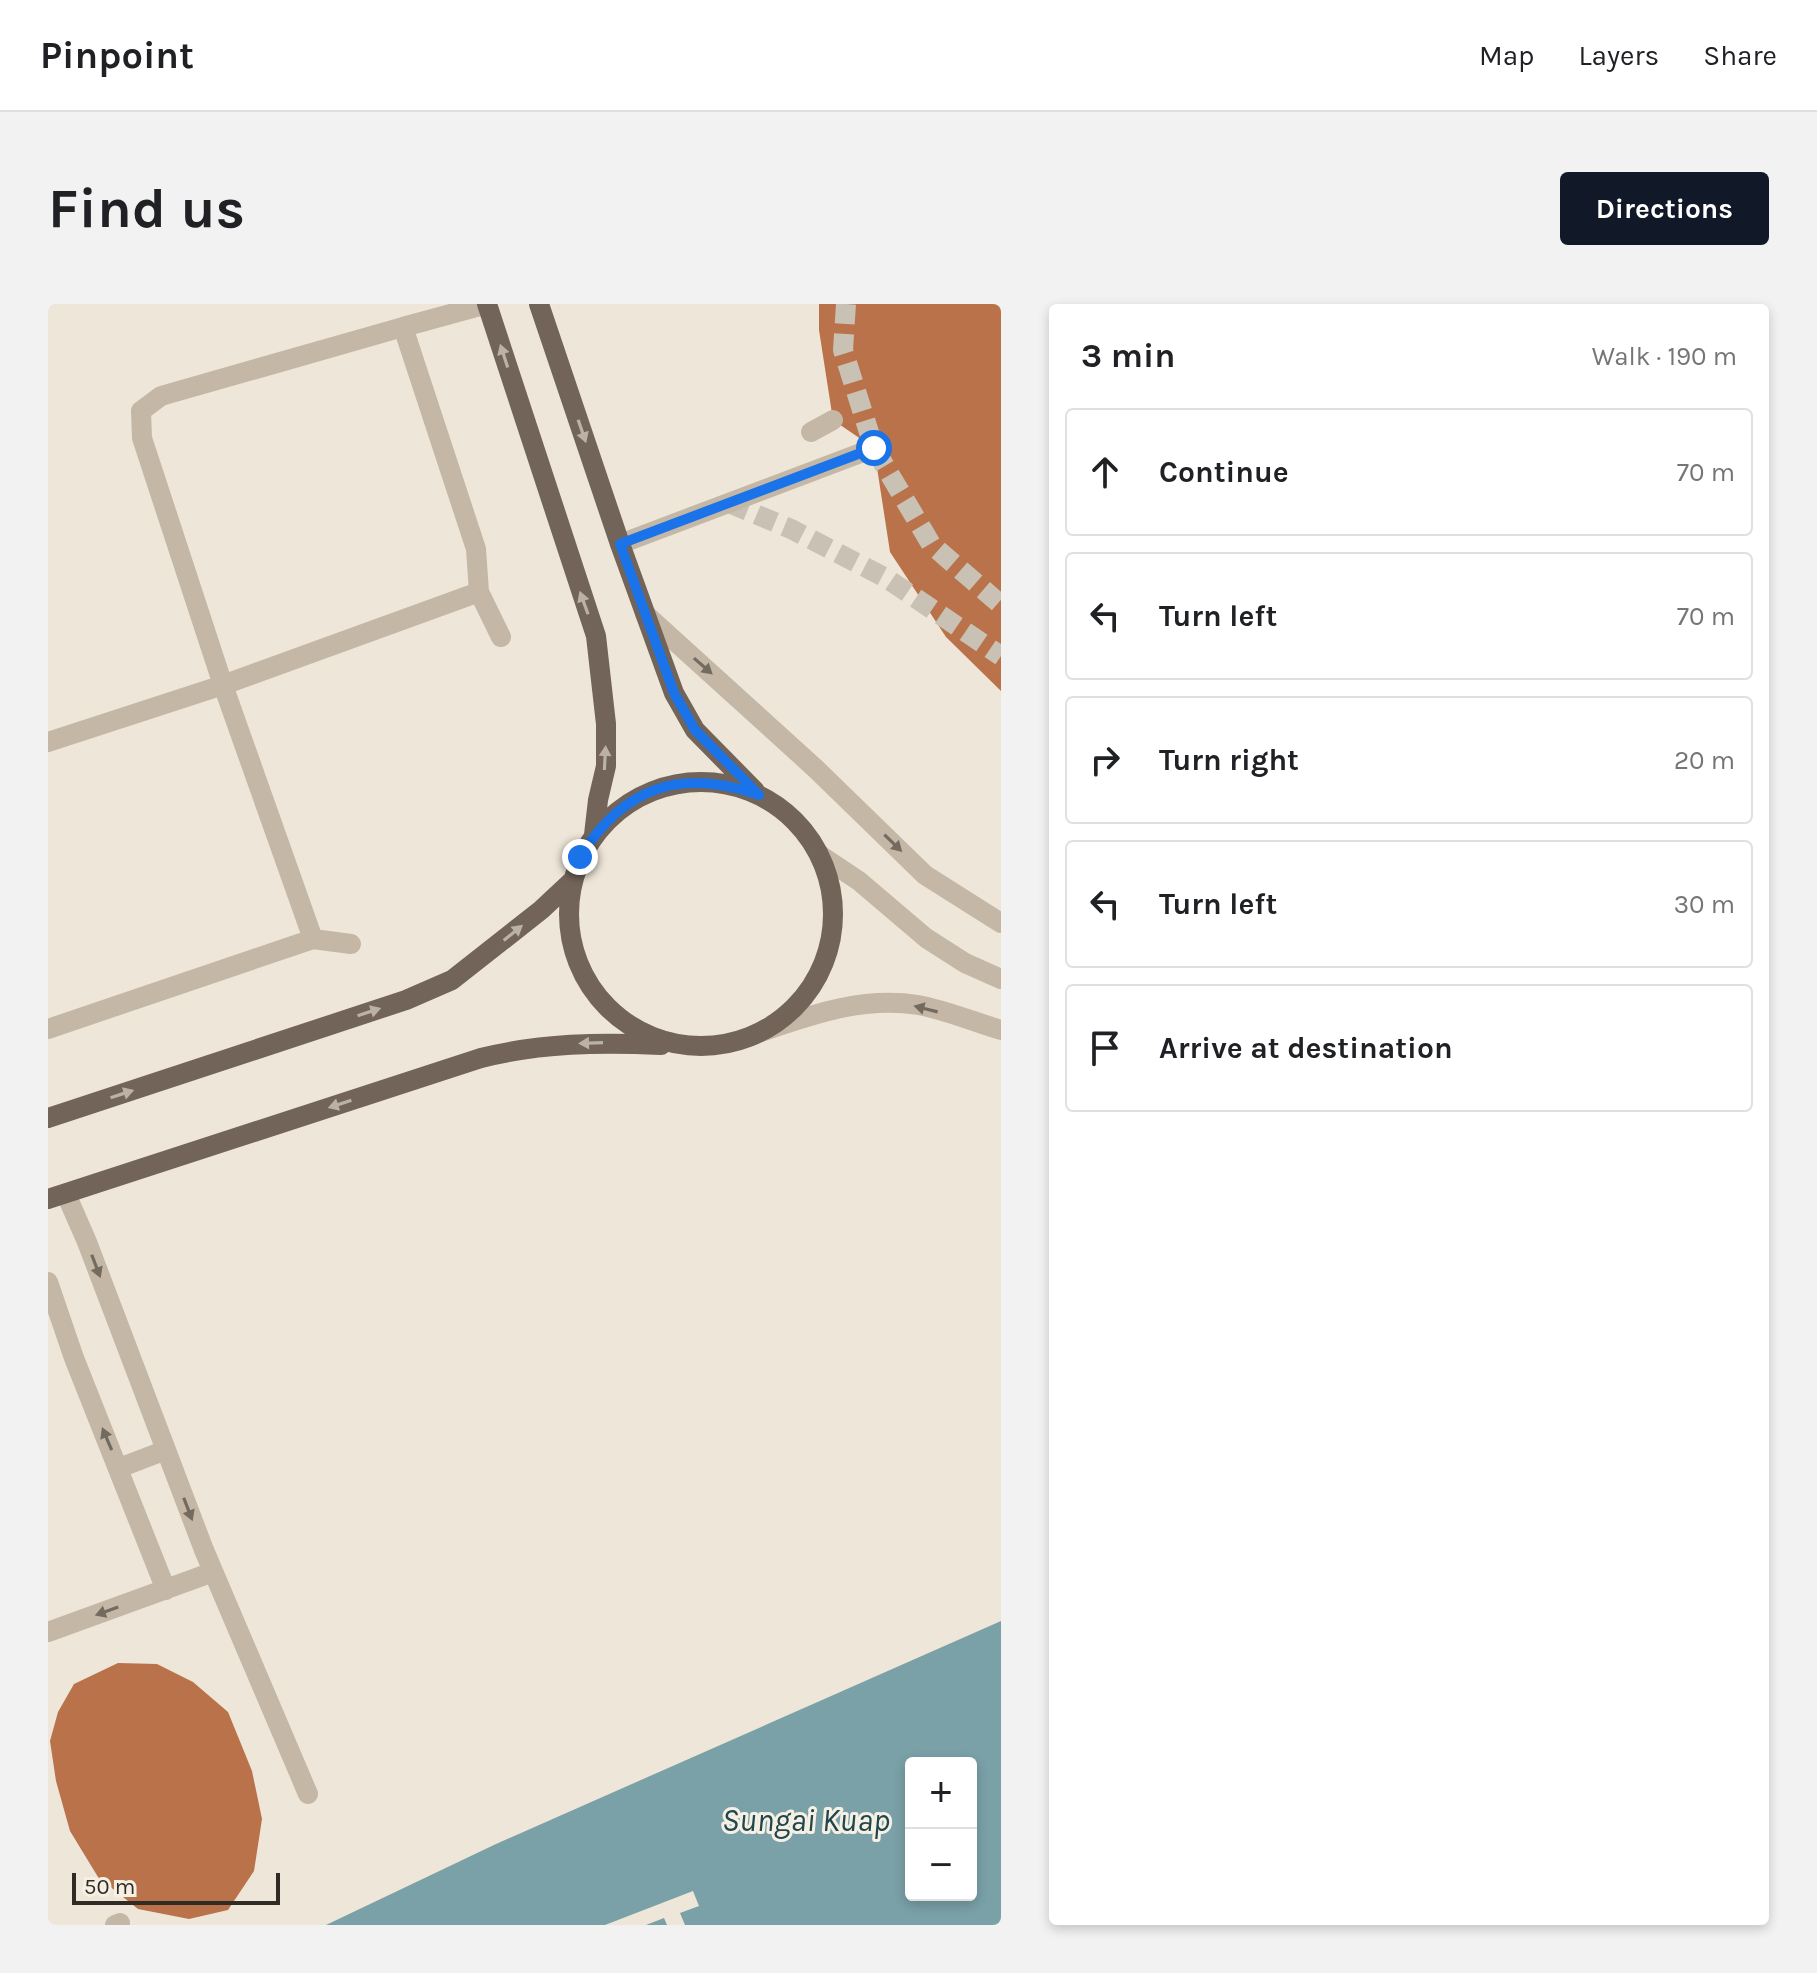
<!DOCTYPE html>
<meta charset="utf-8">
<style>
:root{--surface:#fff;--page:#f2f2f2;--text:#202124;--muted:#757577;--line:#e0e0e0;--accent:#111827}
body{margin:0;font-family:Karla,sans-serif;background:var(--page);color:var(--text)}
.controls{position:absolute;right:24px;bottom:24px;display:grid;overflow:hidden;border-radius:8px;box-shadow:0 4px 12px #0003}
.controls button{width:72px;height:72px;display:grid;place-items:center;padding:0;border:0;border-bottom:2px solid var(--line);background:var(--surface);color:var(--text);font:40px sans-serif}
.scale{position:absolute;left:24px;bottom:20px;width:208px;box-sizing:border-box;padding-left:8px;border:4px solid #312b26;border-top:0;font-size:22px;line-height:28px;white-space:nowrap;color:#312b26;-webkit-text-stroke:6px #f6f0e4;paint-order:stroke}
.stop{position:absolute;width:24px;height:24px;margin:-18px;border:6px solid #1a73e8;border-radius:50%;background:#fff}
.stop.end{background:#1a73e8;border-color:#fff;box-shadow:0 2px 8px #0008}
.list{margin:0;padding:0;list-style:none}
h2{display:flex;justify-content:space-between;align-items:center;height:104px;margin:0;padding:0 32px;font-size:34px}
h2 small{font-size:26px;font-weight:400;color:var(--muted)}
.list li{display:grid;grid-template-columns:52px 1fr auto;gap:24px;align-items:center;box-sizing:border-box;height:128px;margin:0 16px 16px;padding:0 16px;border:2px solid var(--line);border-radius:8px}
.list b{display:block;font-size:30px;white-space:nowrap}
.list em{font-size:26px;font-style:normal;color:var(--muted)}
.icon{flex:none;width:44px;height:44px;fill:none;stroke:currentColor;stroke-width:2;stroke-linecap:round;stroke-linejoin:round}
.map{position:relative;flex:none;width:953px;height:1621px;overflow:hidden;border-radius:8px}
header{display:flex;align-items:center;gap:48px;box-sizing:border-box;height:112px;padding:0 40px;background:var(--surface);border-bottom:2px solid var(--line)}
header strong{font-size:38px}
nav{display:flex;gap:44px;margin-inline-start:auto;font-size:28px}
.intro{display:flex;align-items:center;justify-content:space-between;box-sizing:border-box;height:192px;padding:0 48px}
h1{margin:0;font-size:56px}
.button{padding:20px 36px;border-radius:8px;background:var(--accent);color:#fff;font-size:28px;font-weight:700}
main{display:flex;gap:48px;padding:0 48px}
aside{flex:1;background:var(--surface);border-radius:8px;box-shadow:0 4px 12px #0003}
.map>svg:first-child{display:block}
.water{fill:#7aa1a8;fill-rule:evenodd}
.pier{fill:#eee6d8}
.building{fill:#ba724a}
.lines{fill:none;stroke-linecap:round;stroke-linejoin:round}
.minor-tunnel{stroke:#c8c1b4;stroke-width:20;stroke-dasharray:20 10;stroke-linecap:butt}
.minor{stroke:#c4b7a6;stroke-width:20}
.major{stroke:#726458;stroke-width:20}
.oneway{fill:#bbb1a5}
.oneway2{fill:#736a60}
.route{stroke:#1a73e8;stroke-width:10}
.labels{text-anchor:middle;stroke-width:6;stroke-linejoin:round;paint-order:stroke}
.water-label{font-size:32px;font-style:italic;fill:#20464e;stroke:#f6f0e4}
</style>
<header>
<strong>Pinpoint</strong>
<nav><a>Map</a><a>Layers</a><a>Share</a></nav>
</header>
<div class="intro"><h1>Find us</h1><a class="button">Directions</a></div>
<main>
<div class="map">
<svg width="953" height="1621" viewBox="0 0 953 1621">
<rect width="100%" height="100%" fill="#eee6d8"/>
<path class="water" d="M953,1317V1621H278L448,1540ZM863,1459H923V1591H863Z"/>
<path class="pier" d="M645,1587L651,1602L632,1609L637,1621H619L616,1614L598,1621H557Z"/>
<path class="building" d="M771,0H953V387L898,333L842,248L826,144L785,116L771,26Z
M70,1359L109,1360L145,1378L180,1408L204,1467L214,1515L206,1567L180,1606L141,1615L90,1605L50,1573L22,1527L8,1477L2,1437L10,1408L26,1380Z"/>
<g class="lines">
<path class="minor-tunnel" d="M798,0L795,46L826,144L883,240L953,301
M681,199L743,225L838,274L953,352"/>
<path class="minor" d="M355,23L439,0
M763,128L785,116
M572,240L826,144
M431,288L453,333
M597,310L768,465L877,571L953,619
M0,438L175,381L431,288L428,245L355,23L113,92L93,107L94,134L175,381L265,635L303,640
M772,551L811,577L878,634L917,659L953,675
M0,725L265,635
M713,728C763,711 815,692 870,701C898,706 926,718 953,726
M18,890L39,938L156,1246L260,1490
M0,978L26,1054L118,1286
M71,1164L118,1146
M0,1328L165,1268
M67,1621L72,1619"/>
<path class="major" d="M439,0L548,332L558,420V462L550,496L546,531
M491,0L572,240L626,389L647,426L707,487
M521 610a132 132 0 1 1 264 0a132 132 0 1 1-264 0Z
M0,814L358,696L404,676L493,606L523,578
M0,895L433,754C493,739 552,738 613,741"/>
</g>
<defs><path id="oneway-solid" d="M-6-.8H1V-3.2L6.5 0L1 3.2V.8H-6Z" transform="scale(2)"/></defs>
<g class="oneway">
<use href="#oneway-solid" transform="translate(456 52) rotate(-108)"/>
<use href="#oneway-solid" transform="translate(534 127) rotate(71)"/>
<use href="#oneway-solid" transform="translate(536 299) rotate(-110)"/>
<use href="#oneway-solid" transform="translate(557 454) rotate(-87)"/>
<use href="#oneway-solid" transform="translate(465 629) rotate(-39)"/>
<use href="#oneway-solid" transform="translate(321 708) rotate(-18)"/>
<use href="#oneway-solid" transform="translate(543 739) rotate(178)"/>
<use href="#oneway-solid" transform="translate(74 790) rotate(-18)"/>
<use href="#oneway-solid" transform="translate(292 800) rotate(162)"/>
</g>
<g class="oneway2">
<use href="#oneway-solid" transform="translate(655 362) rotate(41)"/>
<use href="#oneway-solid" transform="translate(845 539) rotate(44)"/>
<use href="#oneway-solid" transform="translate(878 705) rotate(-166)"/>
<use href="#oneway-solid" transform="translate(48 962) rotate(69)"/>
<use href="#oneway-solid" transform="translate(59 1135) rotate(-113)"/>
<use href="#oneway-solid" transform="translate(140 1205) rotate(69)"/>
<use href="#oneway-solid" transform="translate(59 1307) rotate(160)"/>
</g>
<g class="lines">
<path class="route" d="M532,553C576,482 633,464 711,491L647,426L626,389L572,240L826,144"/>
</g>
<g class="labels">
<g class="water-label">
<text x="758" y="1527">Sungai Kuap</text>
</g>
</g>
</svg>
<div class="controls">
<button>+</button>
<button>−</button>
</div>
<div class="scale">50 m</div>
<div class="stop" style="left:826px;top:144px"></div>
<div class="stop end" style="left:532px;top:553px"></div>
</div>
<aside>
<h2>3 min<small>Walk · 190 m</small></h2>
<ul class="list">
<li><svg class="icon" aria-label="ahead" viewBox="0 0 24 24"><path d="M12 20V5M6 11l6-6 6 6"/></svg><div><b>Continue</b></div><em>70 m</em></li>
<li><svg class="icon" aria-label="left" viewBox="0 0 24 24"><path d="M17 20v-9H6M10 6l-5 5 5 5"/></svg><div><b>Turn left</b></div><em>70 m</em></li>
<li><svg class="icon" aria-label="right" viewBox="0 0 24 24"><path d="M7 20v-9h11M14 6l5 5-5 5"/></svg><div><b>Turn right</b></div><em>20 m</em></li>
<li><svg class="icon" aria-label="left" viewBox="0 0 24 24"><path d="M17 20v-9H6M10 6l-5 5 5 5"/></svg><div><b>Turn left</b></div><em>30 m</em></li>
<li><svg class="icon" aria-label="arrive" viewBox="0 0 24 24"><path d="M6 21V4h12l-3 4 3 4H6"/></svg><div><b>Arrive at destination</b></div></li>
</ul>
</aside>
</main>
